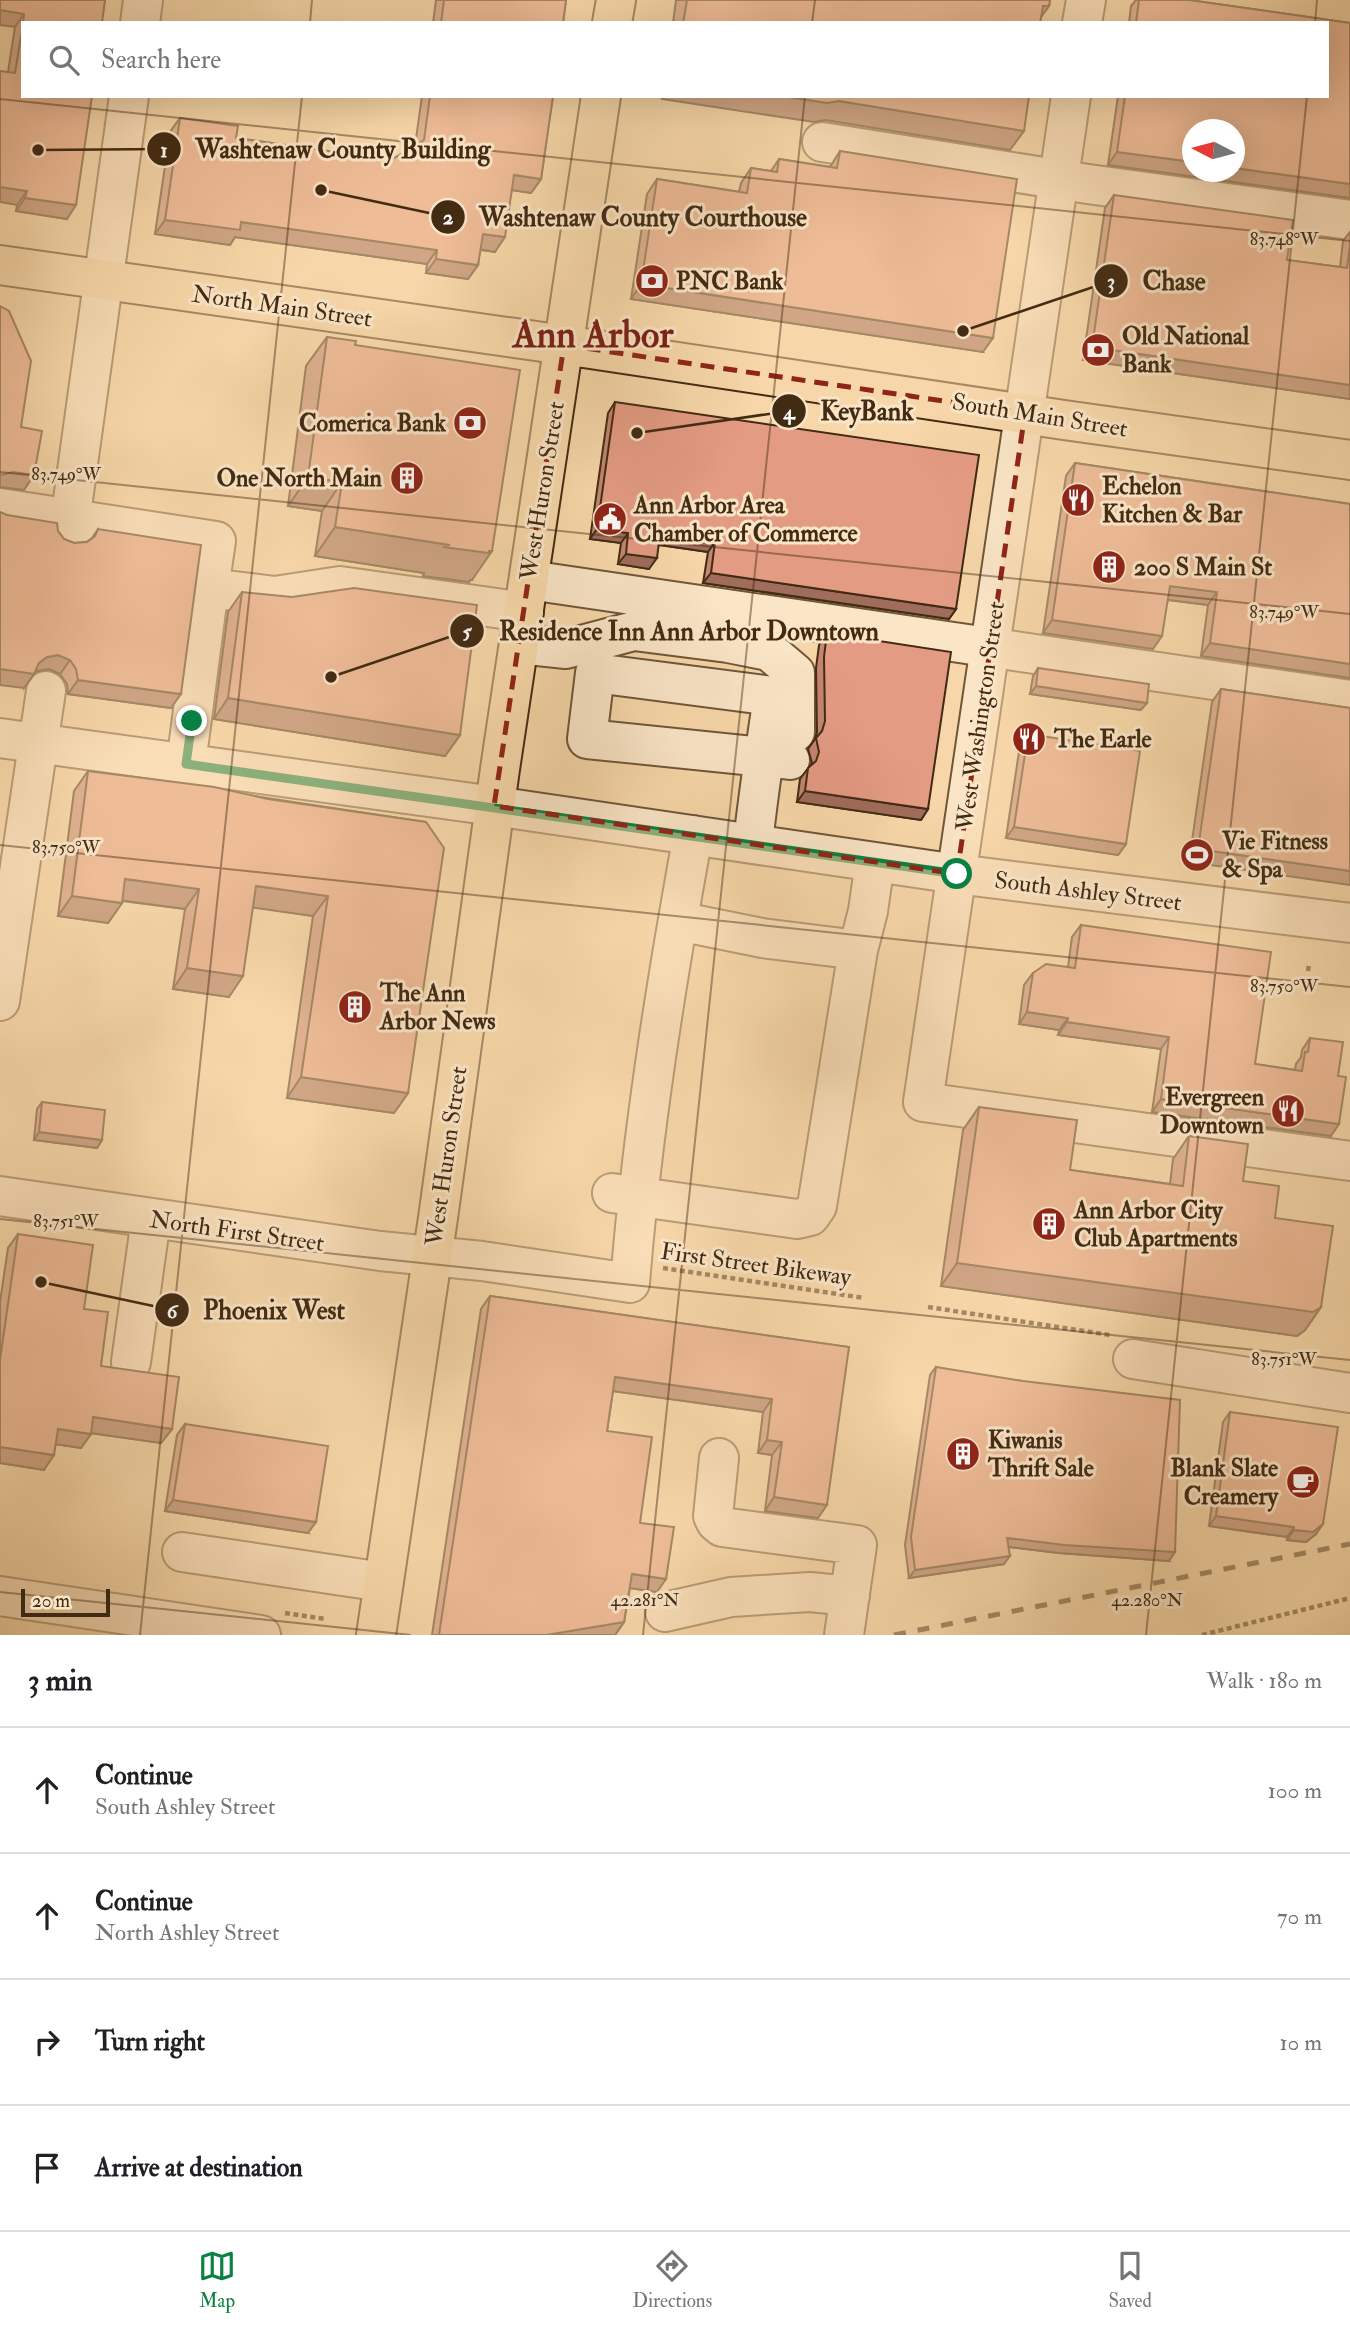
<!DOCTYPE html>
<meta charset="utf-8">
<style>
:root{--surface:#fff;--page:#f6f6f6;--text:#202124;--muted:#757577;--line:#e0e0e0;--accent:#0b8043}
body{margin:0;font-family:"IM FELL Double Pica",serif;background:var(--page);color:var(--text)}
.compass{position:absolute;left:1182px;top:119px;width:63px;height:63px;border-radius:50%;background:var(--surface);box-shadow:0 7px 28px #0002;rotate:276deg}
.scale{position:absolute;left:21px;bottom:18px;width:89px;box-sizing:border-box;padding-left:7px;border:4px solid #422b13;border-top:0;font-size:19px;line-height:24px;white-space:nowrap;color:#422b13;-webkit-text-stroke:5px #fae5c7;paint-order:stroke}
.stop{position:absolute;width:21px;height:21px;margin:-16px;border:5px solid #0b8043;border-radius:50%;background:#fff}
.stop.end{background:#0b8043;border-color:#fff;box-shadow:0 2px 7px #0008}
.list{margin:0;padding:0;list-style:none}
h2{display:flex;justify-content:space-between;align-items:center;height:91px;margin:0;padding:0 28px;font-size:30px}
h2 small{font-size:23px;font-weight:400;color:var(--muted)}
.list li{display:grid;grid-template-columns:46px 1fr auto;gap:21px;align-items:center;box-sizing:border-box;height:126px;padding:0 28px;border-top:2px solid var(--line)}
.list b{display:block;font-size:26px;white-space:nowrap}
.list p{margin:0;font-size:23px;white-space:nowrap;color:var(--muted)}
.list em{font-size:23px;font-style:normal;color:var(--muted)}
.icon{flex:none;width:38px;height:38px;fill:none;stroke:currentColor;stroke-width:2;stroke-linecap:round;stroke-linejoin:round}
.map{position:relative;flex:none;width:1350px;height:1635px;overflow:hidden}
.search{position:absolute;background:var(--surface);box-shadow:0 7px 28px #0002;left:21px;right:21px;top:21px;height:77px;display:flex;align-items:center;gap:18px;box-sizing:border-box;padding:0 24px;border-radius:0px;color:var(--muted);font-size:26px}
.sheet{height:595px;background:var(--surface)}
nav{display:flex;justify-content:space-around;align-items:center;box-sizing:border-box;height:98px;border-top:2px solid var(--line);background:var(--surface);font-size:19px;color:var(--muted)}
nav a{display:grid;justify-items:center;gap:4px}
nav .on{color:var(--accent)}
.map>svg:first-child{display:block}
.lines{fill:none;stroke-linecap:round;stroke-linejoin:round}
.minor-casing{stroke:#6f5638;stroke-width:42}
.major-casing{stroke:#422b13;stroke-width:42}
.path{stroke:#422b13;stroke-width:4.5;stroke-dasharray:5 3.5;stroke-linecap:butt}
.minor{stroke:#fae5c7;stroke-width:38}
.major{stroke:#f7d7a9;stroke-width:38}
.rail{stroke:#422b13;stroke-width:5;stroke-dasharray:12 12;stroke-linecap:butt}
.wall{fill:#c48572;stroke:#422b13;stroke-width:2}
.shaded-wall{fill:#a06c5c;stroke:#422b13;stroke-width:2}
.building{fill:#e49b84;stroke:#422b13;stroke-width:2}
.route{stroke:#0b8043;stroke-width:9}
.marked{fill:none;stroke:#8f2418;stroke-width:5;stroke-dasharray:14 9;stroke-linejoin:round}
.ticks{fill:none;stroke:#422b13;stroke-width:2;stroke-opacity:0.45}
.labels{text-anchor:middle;stroke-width:6;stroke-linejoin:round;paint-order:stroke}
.poi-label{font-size:24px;font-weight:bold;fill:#422b13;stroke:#fae5c7;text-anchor:start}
.street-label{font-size:24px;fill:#422b13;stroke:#fae5c7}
.town-label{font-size:38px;font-weight:bold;fill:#7a1f14;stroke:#fae5c7}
.ticks-label{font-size:18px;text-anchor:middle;fill:#422b13;stroke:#fae5c7;stroke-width:6;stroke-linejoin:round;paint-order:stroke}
.leader{fill:none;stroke:#422b13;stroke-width:2.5}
.callout-dot{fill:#422b13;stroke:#fae5c7;stroke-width:2.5}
.mark-label{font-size:21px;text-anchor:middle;font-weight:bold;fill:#fff}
.callout-label{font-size:26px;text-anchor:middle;font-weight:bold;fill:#422b13;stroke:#fae5c7;stroke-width:6;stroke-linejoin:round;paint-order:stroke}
</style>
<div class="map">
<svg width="1350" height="1635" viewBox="0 0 1350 1635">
<rect width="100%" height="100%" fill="#f7d7a9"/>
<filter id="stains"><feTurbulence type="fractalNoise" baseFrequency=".00286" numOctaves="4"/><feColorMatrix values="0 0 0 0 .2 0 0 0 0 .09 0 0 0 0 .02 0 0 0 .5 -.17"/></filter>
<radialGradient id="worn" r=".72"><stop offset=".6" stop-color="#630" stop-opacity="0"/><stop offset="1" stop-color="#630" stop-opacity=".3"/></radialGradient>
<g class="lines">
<g class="minor-casing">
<path id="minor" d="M140,23L143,0
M1082,23L1086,0
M1071,96L923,1102L1350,1161
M822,142L1088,184L1350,220
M0,508L216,541L209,588L275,596L340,586L524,612
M68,536L129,96
M529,580L1350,700
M519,644L566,649L634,631L728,643L769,651L795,673V732
M0,738L494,806L957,874L1350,923
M186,764L209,588
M753,844C758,794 766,745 773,696L595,673L587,739L764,757L790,760
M678,921L762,938L858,950
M0,1001L46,691
M612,1193L797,1219L810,1216L817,1206L858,950L868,911L875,862
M0,1196L380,1251L482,1261L630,1283C642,1133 666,983 693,835
M1133,1359L1350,1393
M131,1362L151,1219
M719,1458L713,1516L716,1522L722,1527L857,1545L844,1635
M182,1552L383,1582
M0,1596L261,1635
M665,1612L731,1597L810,1592L850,1596"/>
</g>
<g class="major-casing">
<path id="major" d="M612,23L616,0
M0,265L564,345L1064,420L1350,460
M376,1635L438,1218L500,769L601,96"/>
</g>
<path class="path" d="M1308,971L1309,964
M663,1268L864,1298
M928,1307L1110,1335
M285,1613L326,1619
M1202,1635L1350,1598"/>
<use href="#minor" class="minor"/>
<use href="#major" class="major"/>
<path class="rail" d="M894,1635L1350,1544"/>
</g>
<path class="wall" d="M0,0H105L67,219L16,211L17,205L8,72L15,27Z
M436,0H566L563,23H433Z
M676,0H1050L1049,6L1041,16L1040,23H673Z
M1136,0H1189L1350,23V198L1108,165L1118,96H1327V23H1129L1131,6Z
M422,96H553L541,179L531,193L512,190L495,252L480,250L478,265L468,279L426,273L427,264L235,237L230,245L155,234L170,132L180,118L236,138L391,160L415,146Z
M840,151L983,352L631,299L647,194L657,179L739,192L741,183L751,168L771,171L779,159L830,167Z
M1114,195L1287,260L1340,267L1343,241L1350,232V399L1083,360L1105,208Z
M327,337L355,345L472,580H470L469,582L423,576L424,573L315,556L322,511L288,506L306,366Z
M615,402L956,609L949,619L703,583L708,552L659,545L649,569L618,564L621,543L590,539L608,413Z
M1075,463L1350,504V678L1201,656L1208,605L1168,600L1153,649L1043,633L1066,476Z
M7,515L58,531L64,539L74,543L87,542L92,538L98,529L171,708L68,694L67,684L60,674L49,669L37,671L35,673L24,688Z
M242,592L460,735L445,756L214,719L228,612Z
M827,633L928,809L921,820L797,802L800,779L812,763L808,749L815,739L817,732L816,668L819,645Z
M1038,668L1141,710L1030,694L1033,676Z
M1221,689L1350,708L1189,862L1212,702Z
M1028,734L1126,844L1118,855L1006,838L1020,745Z
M88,771L426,822L408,1093L394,1113L287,1098L313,916L253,907L229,997L173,989L185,909L122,901V903L108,923L58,916L74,791Z
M1081,925L1255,1064L1295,1070L1296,1064L1301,1057L1302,1050L1310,1038L1338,1076L1331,1136L1152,1112L1161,1049L1058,1035L1059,1030L1019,1024L1024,985L1033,973L1068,967L1072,937Z
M42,1102L102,1140L97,1148L34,1140L37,1109Z
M979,1107L1070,1170L1170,1184L1173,1159L1189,1136L1243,1181L1275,1218L1321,1307L1305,1330L1297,1336L941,1286L963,1130Z
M18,1234L84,1309L101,1366L172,1429L161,1443L91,1433L81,1448L55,1444L44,1470L0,1463V1302L8,1248Z
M490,1296L849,1347L818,1518L765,1511L772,1455L758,1453L763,1412L613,1391L607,1431L640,1523L657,1592L630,1588L624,1622L615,1635H432L481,1309Z
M936,1367L1169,1561L1059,1553L1008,1547L1004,1564L909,1578L905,1545L930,1375Z
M1230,1412L1316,1534L1306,1542L1287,1540V1537L1209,1526L1223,1422Z
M185,1424L308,1533L165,1511L177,1435Z"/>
<path class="shaded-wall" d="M1043,6H1049L1037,23Z
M0,10L24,14L15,27L0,25Z
M664,96H782L839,101L1024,131L1010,150L825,120L814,122L662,99Z
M1117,152L1193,162V172H1235V168L1350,184V198L1108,165Z
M514,175L541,179L531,193L504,189Z
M0,187L27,191L17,205L0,202Z
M25,198L76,205L67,219L16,211Z
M165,220L241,222L437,250L427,264L235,237L230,245L155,234Z
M483,234L505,237L495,252L473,248Z
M436,259L478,265L468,279L426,273Z
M641,284L993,338L983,352L631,299Z
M1092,347L1350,385V399L1083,360Z
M13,472L34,475L24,490L0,487V475Z
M308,477L342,482L322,511L288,506Z
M335,527L489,551H492L472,580H470L469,582L423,576L424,573L315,556Z
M597,529L628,533L621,543L590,539Z
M660,534L715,542L708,552L653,544Z
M626,554L657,558L649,569L618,564Z
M711,573L956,609L949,619L703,583Z
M1170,586L1217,592L1208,605L1161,599Z
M1052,620L1162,636L1153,649L1043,633Z
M1210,643L1350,664V678L1201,656Z
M58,655L70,660L60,674L49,669L37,671L33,674H34L24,688L0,685V669L39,663L47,657Z
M78,680L181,694L171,708L68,694Z
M1036,686L1147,703L1141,710L1030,694Z
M228,698L460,735L445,756L214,719Z
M805,791L928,809L921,820L797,802Z
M1014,827L1126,844L1118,855L1006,838Z
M1198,849L1350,871V885L1189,862Z
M125,879L199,889L185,909L111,899Z
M256,886L328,896L313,916L242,906Z
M72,896L122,903L108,923L58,916Z
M187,968L243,976L229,997L173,989Z
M1027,1012L1068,1018L1059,1030L1019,1024Z
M1067,1022L1169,1037L1161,1049L1058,1035Z
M301,1077L408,1093L394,1113L287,1098Z
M1161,1099L1339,1124L1331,1136L1152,1112Z
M39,1132L102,1140L97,1148L34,1140Z
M957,1263L1321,1307L1305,1330L1297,1336L941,1286Z
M615,1377L772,1399L763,1412L605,1390Z
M93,1417L172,1429L161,1443L83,1432Z
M58,1429L91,1434L81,1448L47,1443Z
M767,1440L782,1442L772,1455L758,1453Z
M0,1447L54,1455L44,1470L0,1463Z
M774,1497L827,1505L818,1518L765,1511Z
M173,1500L316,1522L308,1533L165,1511Z
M1216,1516L1294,1527L1287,1537L1209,1526Z
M1323,1524L1316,1534L1306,1542L1287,1540L1294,1530Z
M1007,1538L1175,1552L1169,1561L1059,1553L1001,1546Z
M1010,1556L1004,1564L909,1578L915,1570Z
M632,1574L666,1579L657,1592L623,1587Z
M624,1622L615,1635H546Z"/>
<path class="building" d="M0,0H105L102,23H23L24,14L0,10Z
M444,0H566L563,23H441Z
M687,0H1050L1049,6H1043L1040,23H683Z
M1139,0H1189L1350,23V184L1235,168V130H1193V162L1117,152L1125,96H1327V23H1136Z
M23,24V96H92L76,205L25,198L27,191L0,187V71L15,73Z
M430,96H553L541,179L514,175L505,237L483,234L478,265L436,259L437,250L241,222L240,230L165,220L180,118L238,126L236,138L391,160L424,140Z
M782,96H1029L1024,131L839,101L827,103Z
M840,151L1017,179L993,338L641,284L657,179L747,193L751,168L777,172L779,159L837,168Z
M1114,195L1293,220L1287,260L1347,268L1350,246V385L1092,347Z
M0,306L9,311L31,361L21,427L42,431L34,475L13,472L0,475Z
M327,337L356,341L355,345L520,370L492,551H489V553L443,547L450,545L335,527L342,482L308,477Z
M615,402L979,455L956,609L711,573L715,542L660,534L657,558L626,554L628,533L597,529Z
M1075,463L1350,504V664L1210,643L1217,592L1170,586L1162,636L1052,620Z
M0,512L7,515L57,523L58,531L64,539L74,543L87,542L95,536L98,529L201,545L181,694L78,680L76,669L70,660L58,655L47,657L39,663L34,674L0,669Z
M354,588L477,605L460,735L228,698L242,592L292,597Z
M827,633L951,652L928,809L805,791L808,768L816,761L819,752L816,738L822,731L825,721L824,657Z
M1038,668L1149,684L1147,703L1036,686Z
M1221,689L1350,708V871L1198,849Z
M1028,734L1140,751L1126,844L1014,827Z
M88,771L214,787L268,799L426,822L444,848L408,1093L301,1077L328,896L256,886L243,976L187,968L199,889L125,879L122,903L72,896Z
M1081,925L1271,952L1255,1064L1302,1071L1305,1052H1308L1310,1038L1343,1042L1338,1076L1346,1077L1339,1124L1161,1099L1169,1037L1067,1022L1068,1018L1027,1012L1033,973L1046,964L1075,968Z
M42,1102L105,1110L102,1140L39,1132Z
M979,1107L1077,1120L1070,1170L1183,1186L1189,1136L1248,1144L1243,1181L1279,1186L1275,1218L1333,1226L1321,1307L1313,1312L957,1263Z
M18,1234L93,1245L84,1309L108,1312L101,1366L179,1377L172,1429L93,1417L91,1434L58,1429L54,1455L0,1447V1360Z
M490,1296L849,1347L827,1505L774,1497L782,1442L767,1440L772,1399L615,1377L607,1431L652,1437L640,1523L674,1527L666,1579L632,1574L624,1622L546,1635H439Z
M936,1367L1023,1381L1180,1400L1175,1552L1064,1545L1007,1538L1010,1556L915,1570L911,1537Z
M1230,1412L1338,1427L1323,1524L1313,1532L1294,1530V1527L1216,1516Z
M185,1424L328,1446L316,1522L173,1500Z"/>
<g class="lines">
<path class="route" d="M192,721L186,764L957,874"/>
</g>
<path d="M0 0H1350V1635H0ZM564,345L1025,413L957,874L494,806Z" fill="#f7d7a9" fill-opacity=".55" fill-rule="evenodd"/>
<path class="marked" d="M564,345L1025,413L957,874L494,806Z"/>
<path class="ticks" d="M310,23L312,0M812,23L815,0M1315,23L1317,0M0,99L1350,241M0,472L1350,614M0,845L1350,987M0,1219L1350,1360M0,1592L411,1635M140,1635L302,96M643,1635L805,96M1146,1635L1307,96"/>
<defs>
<g id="bank-disc" transform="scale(1.75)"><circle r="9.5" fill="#8f2418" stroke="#fae5c7"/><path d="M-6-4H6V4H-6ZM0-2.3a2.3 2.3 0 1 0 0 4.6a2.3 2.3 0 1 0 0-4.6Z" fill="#fff"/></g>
<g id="building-disc" transform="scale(1.75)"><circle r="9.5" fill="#8f2418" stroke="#fae5c7"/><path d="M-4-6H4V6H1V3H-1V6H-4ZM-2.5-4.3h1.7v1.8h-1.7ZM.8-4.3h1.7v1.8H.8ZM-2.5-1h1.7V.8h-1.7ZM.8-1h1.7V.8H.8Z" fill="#fff"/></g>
<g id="restaurant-disc" transform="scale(1.75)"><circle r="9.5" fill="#8f2418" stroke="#fae5c7"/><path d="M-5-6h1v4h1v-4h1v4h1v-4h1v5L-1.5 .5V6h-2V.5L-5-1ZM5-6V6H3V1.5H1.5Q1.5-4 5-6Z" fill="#fff"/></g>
<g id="civic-disc" transform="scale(1.75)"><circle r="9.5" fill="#8f2418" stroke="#fae5c7"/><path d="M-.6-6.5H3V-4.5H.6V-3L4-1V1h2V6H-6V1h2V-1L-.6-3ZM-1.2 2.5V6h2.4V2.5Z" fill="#fff"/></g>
<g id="stadium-disc" transform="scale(1.75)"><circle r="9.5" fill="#8f2418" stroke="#fae5c7"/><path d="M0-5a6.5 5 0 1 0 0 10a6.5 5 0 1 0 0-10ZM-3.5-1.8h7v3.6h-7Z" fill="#fff"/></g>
<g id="cafe-disc" transform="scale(1.75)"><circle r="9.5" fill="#8f2418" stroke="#fae5c7"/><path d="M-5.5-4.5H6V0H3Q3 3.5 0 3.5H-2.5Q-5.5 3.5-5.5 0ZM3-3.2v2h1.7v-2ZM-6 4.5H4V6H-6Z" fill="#fff"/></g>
</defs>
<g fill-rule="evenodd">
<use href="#bank-disc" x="652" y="281"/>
<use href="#bank-disc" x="1098" y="350"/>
<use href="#bank-disc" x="470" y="423"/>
<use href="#building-disc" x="407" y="478"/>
<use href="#restaurant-disc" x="1078" y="500"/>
<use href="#civic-disc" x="610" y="519"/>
<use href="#building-disc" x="1109" y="567"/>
<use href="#restaurant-disc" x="1029" y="739"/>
<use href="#stadium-disc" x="1197" y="855"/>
<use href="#building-disc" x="355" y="1007"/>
<use href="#restaurant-disc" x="1288" y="1111"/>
<use href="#building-disc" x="1049" y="1224"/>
<use href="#building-disc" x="963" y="1454"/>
<use href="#cafe-disc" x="1303" y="1482"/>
</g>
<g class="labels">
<g class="poi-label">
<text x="676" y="289">PNC Bank</text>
<text x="1122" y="344">Old National<tspan x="1122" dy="28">Bank</tspan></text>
<text x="446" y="431" text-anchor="end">Comerica Bank</text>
<text x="382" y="486" text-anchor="end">One North Main</text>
<text x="1102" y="494">Echelon<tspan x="1102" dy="28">Kitchen &amp; Bar</tspan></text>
<text x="634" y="513">Ann Arbor Area<tspan x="634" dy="28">Chamber of Commerce</tspan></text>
<text x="1134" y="575">200 S Main St</text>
<text x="1054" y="747">The Earle</text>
<text x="1222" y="849">Vie Fitness<tspan x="1222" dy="28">&amp; Spa</tspan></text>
<text x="380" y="1001">The Ann<tspan x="380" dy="28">Arbor News</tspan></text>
<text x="1264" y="1105" text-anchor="end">Evergreen<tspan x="1264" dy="28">Downtown</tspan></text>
<text x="1074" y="1218">Ann Arbor City<tspan x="1074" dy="28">Club Apartments</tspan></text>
<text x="988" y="1448">Kiwanis<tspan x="988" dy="28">Thrift Sale</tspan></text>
<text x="1278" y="1476" text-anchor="end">Blank Slate<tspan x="1278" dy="28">Creamery</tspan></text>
</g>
<g class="street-label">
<text transform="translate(282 306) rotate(8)" y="8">North Main Street</text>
<text transform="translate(1040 415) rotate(9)" y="8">South Main Street</text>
<text transform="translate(542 491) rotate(-81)" y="8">West Huron Street</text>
<text transform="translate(980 716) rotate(-82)" y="8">West Washington Street</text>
<text transform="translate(1088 891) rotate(7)" y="8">South Ashley Street</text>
<text transform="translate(446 1156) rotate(-82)" y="8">West Huron Street</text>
<text transform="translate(237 1231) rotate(8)" y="8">North First Street</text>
<text transform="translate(756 1264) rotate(8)" y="8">First Street Bikeway</text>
</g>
<g class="town-label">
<text x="593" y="347">Ann Arbor</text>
</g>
</g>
<g class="ticks-label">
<text x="1284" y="245">83.748°W</text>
<text x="66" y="480">83.749°W</text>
<text x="1284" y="618">83.749°W</text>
<text x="66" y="853">83.750°W</text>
<text x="1284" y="992">83.750°W</text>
<text x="66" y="1227">83.751°W</text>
<text x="1284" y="1365">83.751°W</text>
<text x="645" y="1606">42.281°N</text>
<text x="1147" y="1606">42.280°N</text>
</g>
<path class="leader" d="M38 150L164 149M321 190L448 217M963 331L1111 281M637 433L789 411M331 677L467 631M41 1282L172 1310"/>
<g class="callout-dot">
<circle cx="38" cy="150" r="7"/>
<circle cx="321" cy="190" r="7"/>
<circle cx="963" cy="331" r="7"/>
<circle cx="637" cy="433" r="7"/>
<circle cx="331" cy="677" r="7"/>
<circle cx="41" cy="1282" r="7"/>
<circle cx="164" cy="149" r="18"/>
<circle cx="448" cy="217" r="18"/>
<circle cx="1111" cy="281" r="18"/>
<circle cx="789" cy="411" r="18"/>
<circle cx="467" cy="631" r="18"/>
<circle cx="172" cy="1310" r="18"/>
</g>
<g class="mark-label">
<text x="164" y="157">1</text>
<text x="448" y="224">2</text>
<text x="1111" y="288">3</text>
<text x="789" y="419">4</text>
<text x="467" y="638">5</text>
<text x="172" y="1318">6</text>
</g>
<g class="callout-label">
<text x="343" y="158">Washtenaw County Building</text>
<text x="643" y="226">Washtenaw County Courthouse</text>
<text x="1174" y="290">Chase</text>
<text x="867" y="420">KeyBank</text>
<text x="689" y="640">Residence Inn Ann Arbor Downtown</text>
<text x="274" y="1319">Phoenix West</text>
</g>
<rect width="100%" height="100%" filter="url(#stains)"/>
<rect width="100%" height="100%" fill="url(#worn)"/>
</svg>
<svg class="compass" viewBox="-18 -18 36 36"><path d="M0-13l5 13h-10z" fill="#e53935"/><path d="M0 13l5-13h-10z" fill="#757577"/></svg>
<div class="scale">20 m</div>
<div class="stop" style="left:957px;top:874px"></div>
<div class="stop end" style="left:192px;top:721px"></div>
<div class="search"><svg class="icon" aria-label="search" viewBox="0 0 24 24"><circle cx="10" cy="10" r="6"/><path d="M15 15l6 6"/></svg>Search here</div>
</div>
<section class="sheet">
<h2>3 min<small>Walk · 180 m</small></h2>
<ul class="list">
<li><svg class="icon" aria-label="ahead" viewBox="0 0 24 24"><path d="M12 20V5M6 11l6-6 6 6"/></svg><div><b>Continue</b><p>South Ashley Street</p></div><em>100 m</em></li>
<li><svg class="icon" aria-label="ahead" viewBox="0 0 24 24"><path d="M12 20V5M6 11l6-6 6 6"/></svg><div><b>Continue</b><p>North Ashley Street</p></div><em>70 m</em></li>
<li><svg class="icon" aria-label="right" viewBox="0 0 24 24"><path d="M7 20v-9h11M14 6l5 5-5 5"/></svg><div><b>Turn right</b></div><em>10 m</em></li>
<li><svg class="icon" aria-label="arrive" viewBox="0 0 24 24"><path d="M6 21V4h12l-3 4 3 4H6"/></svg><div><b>Arrive at destination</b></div></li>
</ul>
</section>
<nav>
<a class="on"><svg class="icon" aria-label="map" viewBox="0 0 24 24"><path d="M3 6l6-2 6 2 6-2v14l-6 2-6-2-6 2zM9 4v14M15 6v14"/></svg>Map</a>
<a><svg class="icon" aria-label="directions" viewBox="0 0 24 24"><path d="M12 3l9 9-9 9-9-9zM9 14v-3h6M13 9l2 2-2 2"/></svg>Directions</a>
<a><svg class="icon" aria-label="saved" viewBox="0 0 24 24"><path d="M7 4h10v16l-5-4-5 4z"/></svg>Saved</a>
</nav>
